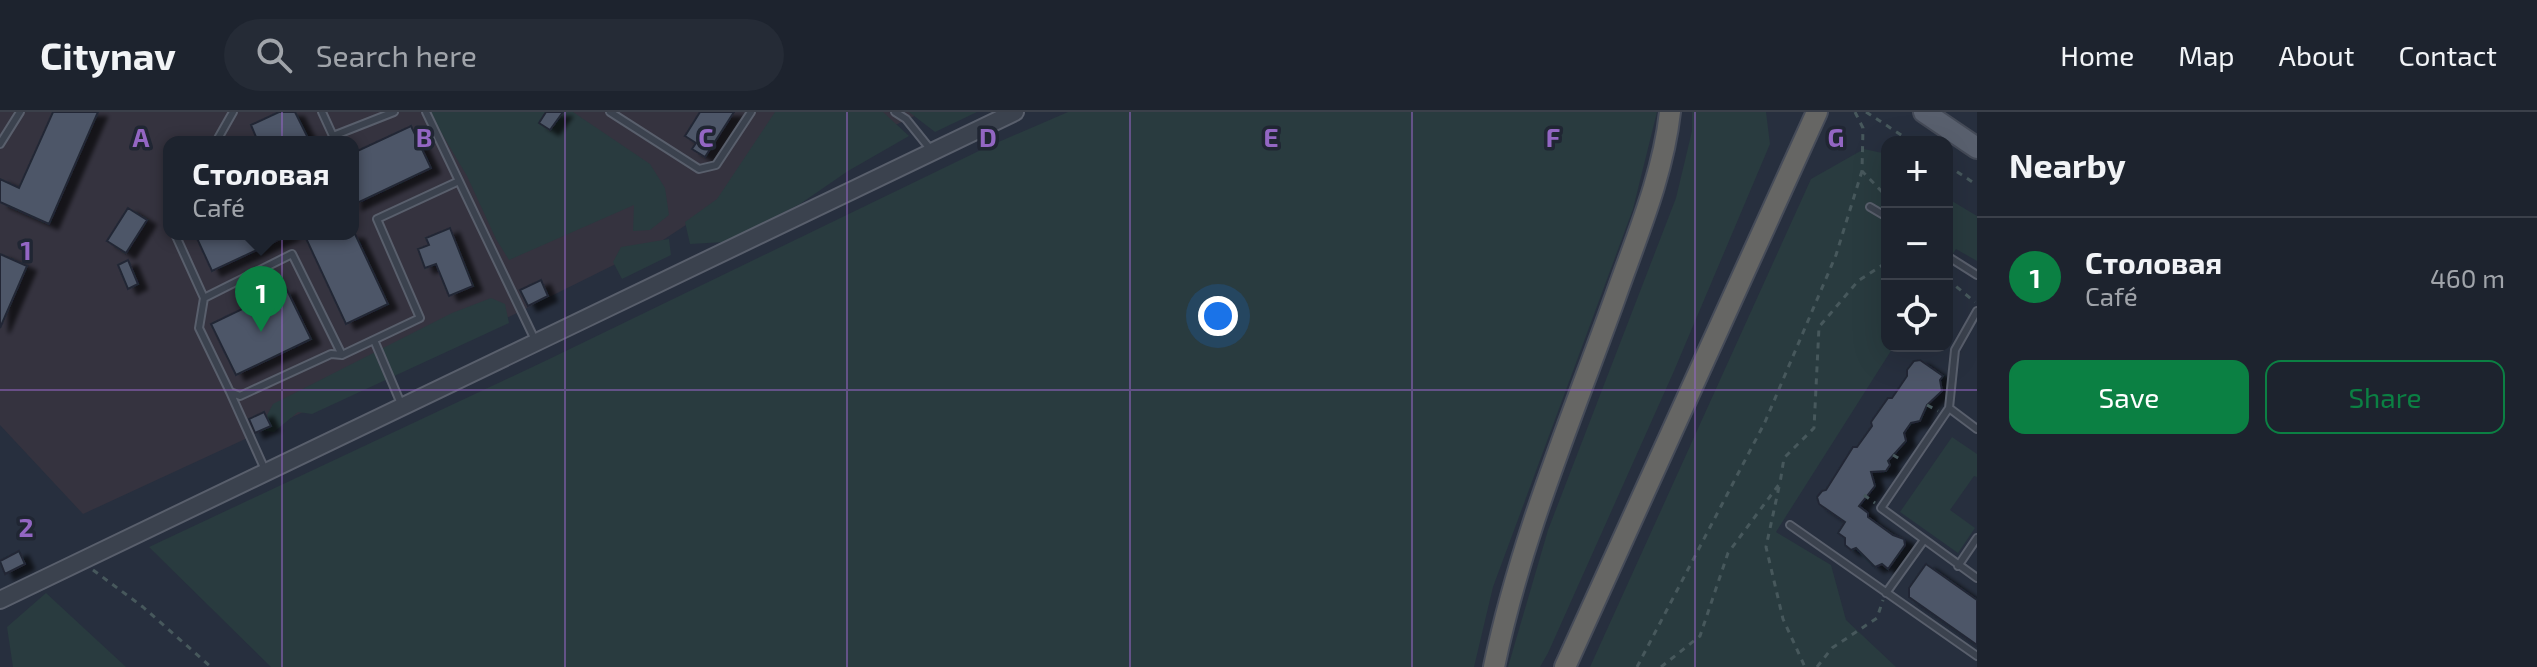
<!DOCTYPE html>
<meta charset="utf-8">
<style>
:root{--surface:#1d232e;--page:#252b36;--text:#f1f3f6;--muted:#a0a4aa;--line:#3b404a;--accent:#0b8043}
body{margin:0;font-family:"Exo 2",sans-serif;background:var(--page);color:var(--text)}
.controls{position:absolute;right:24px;top:24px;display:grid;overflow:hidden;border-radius:16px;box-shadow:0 8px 32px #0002}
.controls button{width:72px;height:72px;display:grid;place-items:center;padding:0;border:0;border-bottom:2px solid var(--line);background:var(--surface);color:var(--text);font:40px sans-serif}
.you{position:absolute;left:1218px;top:204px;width:28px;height:28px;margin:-20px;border:6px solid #fff;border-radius:50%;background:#1a73e8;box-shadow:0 0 0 12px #1a73e833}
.badge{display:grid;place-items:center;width:52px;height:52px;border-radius:50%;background:var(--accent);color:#fff;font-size:26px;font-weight:700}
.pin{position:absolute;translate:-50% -66px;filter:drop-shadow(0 2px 4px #0008)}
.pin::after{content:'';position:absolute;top:42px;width:28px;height:24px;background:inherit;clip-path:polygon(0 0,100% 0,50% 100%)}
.popup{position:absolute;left:163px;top:24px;width:196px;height:104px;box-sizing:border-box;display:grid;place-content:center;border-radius:16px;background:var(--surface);filter:drop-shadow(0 2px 6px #0005);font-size:26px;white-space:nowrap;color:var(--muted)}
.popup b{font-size:30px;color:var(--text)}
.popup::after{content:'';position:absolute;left:50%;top:100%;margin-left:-16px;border:16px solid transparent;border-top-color:var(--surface)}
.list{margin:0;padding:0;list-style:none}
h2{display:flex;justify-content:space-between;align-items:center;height:104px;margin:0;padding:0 32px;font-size:34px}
h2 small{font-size:26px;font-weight:400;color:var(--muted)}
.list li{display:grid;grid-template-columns:52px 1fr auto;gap:24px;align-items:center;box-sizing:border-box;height:120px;padding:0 32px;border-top:2px solid var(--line)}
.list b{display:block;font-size:30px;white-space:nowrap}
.list p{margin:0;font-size:26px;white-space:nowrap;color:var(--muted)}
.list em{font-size:26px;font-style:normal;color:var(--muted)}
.actions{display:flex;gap:16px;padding:24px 32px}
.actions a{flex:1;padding:18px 0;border:2px solid var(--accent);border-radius:16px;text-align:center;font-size:28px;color:var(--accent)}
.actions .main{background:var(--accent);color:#fff}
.icon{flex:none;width:44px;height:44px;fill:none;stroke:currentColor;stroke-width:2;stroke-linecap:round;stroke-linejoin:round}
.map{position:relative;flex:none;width:1977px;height:555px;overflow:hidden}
header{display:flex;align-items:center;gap:48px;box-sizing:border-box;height:112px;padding:0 40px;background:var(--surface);border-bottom:2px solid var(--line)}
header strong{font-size:38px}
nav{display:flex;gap:44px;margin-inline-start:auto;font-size:28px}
.search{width:560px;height:72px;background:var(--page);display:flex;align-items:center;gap:20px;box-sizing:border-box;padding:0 28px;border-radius:44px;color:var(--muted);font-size:30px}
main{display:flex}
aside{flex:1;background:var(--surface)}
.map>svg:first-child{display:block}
.medical{fill:#35333f;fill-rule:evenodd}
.green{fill:#293b3f}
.building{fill:#4e5767;stroke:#222835;stroke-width:2;filter:url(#shadow)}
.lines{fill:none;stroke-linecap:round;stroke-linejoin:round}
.service-casing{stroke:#595f6c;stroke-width:10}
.tertiary-casing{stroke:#595f6c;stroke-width:20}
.primary-casing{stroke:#444a57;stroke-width:24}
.trunk-casing{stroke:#464c59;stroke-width:24}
.path{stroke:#47585c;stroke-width:3;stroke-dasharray:6 6;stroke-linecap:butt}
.service{stroke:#3b424e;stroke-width:6}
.tertiary{stroke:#3b424e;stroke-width:16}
.primary{stroke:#59606e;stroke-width:20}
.trunk{stroke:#666664;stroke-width:20}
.grid{fill:none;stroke:#9366c3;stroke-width:2;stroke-opacity:0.55}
.grid-label{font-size:26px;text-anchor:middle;font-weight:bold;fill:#9366c3;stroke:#202633;stroke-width:7;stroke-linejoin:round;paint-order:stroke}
</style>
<header>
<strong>Citynav</strong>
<div class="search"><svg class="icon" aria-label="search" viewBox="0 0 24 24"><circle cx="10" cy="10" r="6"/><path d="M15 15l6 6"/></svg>Search here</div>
<nav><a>Home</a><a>Map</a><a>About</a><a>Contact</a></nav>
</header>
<main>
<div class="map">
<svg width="1977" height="555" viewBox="0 0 1977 555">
<defs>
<filter id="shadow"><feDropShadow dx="9" dy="5" stdDeviation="2" flood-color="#0009"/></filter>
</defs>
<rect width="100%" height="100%" fill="#272f3e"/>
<path class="medical" d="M0,0H923L695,107L660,130L515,202L83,402L0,313ZM169,30H353V122H169Z"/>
<path class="green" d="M429,0H573L650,52L665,76L669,103L650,118L633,119L634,93L509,148L496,127L467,64Z
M775,0H883L909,24L848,59L800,92L725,130L690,132L685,110L717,87Z
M909,0H977L935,20Z
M1068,0H1657L1633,97L1493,475L1474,555H271L149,435L543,250L987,35Z
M1692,0H1766L1770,32L1674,259L1548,541L1540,555H1508L1548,418L1676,86L1692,19Z
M1864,37L1887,42V234H1894L1776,420L1831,453L1846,508L1896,555H1590L1811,67Z
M1947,86L1977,104V149L1956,137L1947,151Z
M669,127L671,143L622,167L613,150L621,135Z
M491,186L505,192L509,211L312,302L298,300L274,320L259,318L273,292L452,201Z
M1952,325L1977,342V365L1974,364L1950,398L1975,416L1958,441L1900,400Z
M46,481L126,555H13L7,515Z"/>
<path class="building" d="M53,0H98L49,112L0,90V67L19,76Z
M279,0H295L310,30H258L251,13Z
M546,0H563L550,18L539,11Z
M700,0H734L705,45L692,37L696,31L685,24Z
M411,14L431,56L353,93V41Z
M128,96L147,108L126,141L107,129Z
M450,116L473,174L449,184L436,152L425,156L418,137L429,133L426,126Z
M195,122H291L212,159Z
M304,122H355L388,192L346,212Z
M0,142L27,154L0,216Z
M128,148L138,172L128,177L118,153Z
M541,168L548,184L528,194L520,178Z
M286,176L311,227L236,263L211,212Z
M1920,248L1943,264L1940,268L1942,279L1927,293L1920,309L1911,311L1904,321L1906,329L1888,349L1890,353L1886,359L1871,360L1875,374L1859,394L1868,401V405L1893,423L1904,427L1905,433L1888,457L1882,452L1875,455L1856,436L1851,438L1845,433V426L1838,421L1845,410L1819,392L1817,385L1822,379L1826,378L1853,335H1857L1872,314L1871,310L1888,286H1892L1907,264V258L1914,249Z
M264,300L271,314L255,321L249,307Z
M19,439L25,452L5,462L0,449Z
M1926,452L1977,488V533L1909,485V476Z"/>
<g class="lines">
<g class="service-casing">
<path id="service" d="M322,0L333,24L394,0
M426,0L536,230
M610,0L699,57L716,53L751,0
M895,0L906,7L931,38
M216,30L233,0
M0,32L20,0
M1870,95L1887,105
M175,122L204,186L292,142L342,243
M1947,144L1977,163
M204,186L199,216L230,280L240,284L331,242L342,243L420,206L377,107L459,69
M1977,199L1955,238L1949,296L1881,396L1977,466
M374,228L402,294
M230,280L266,360
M1949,296L1977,317
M1790,413L1977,544
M1958,454L1977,426
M1886,481L1924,428"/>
</g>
<g class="tertiary-casing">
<path id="tertiary" d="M0,488L1015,0"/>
</g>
<g class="primary-casing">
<path id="primary" d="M1924,0L1977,36"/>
</g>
<g class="trunk-casing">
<path id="trunk" d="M1494,555C1520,428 1571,308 1615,186C1636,126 1663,64 1670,0
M1565,555L1817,0"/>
</g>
<path class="path" d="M1855,0L1863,16L1862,59L1887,85
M1866,0L1912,30
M1947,53L1977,73
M1947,167L1975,190
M1927,293L1938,299
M1893,343L1903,349
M1779,375L1766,435L1783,507L1805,555
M1864,383L1875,391
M93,458L143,495L211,555
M1637,555L1765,310L1836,143L1862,59
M1661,555L1700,524L1728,441L1780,371L1784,346L1814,316L1819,215L1858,169L1887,150
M1817,555L1832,536L1877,506L1883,488"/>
<use href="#service" class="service"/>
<use href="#tertiary" class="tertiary"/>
<use href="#primary" class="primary"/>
<use href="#trunk" class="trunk"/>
</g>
<path class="grid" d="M282,0V555M565,0V555M847,0V555M1130,0V555M1412,0V555M1695,0V555M0,278H1977"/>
<g class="grid-label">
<text x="141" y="35">A</text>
<text x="424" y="35">B</text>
<text x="706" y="35">C</text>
<text x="988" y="35">D</text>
<text x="1271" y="35">E</text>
<text x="1553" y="35">F</text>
<text x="1836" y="35">G</text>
<text x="26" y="148">1</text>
<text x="26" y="425">2</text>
</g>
</svg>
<div class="controls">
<button>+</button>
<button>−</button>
<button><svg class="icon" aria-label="locate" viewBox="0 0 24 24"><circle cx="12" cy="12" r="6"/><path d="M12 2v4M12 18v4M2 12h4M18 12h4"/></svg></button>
</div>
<div class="you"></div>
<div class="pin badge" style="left:261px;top:220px">1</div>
<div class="popup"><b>Столовая</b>Café</div>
</div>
<aside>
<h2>Nearby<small></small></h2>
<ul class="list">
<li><span class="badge">1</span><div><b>Столовая</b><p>Café</p></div><em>460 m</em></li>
</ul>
<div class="actions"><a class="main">Save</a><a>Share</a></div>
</aside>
</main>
